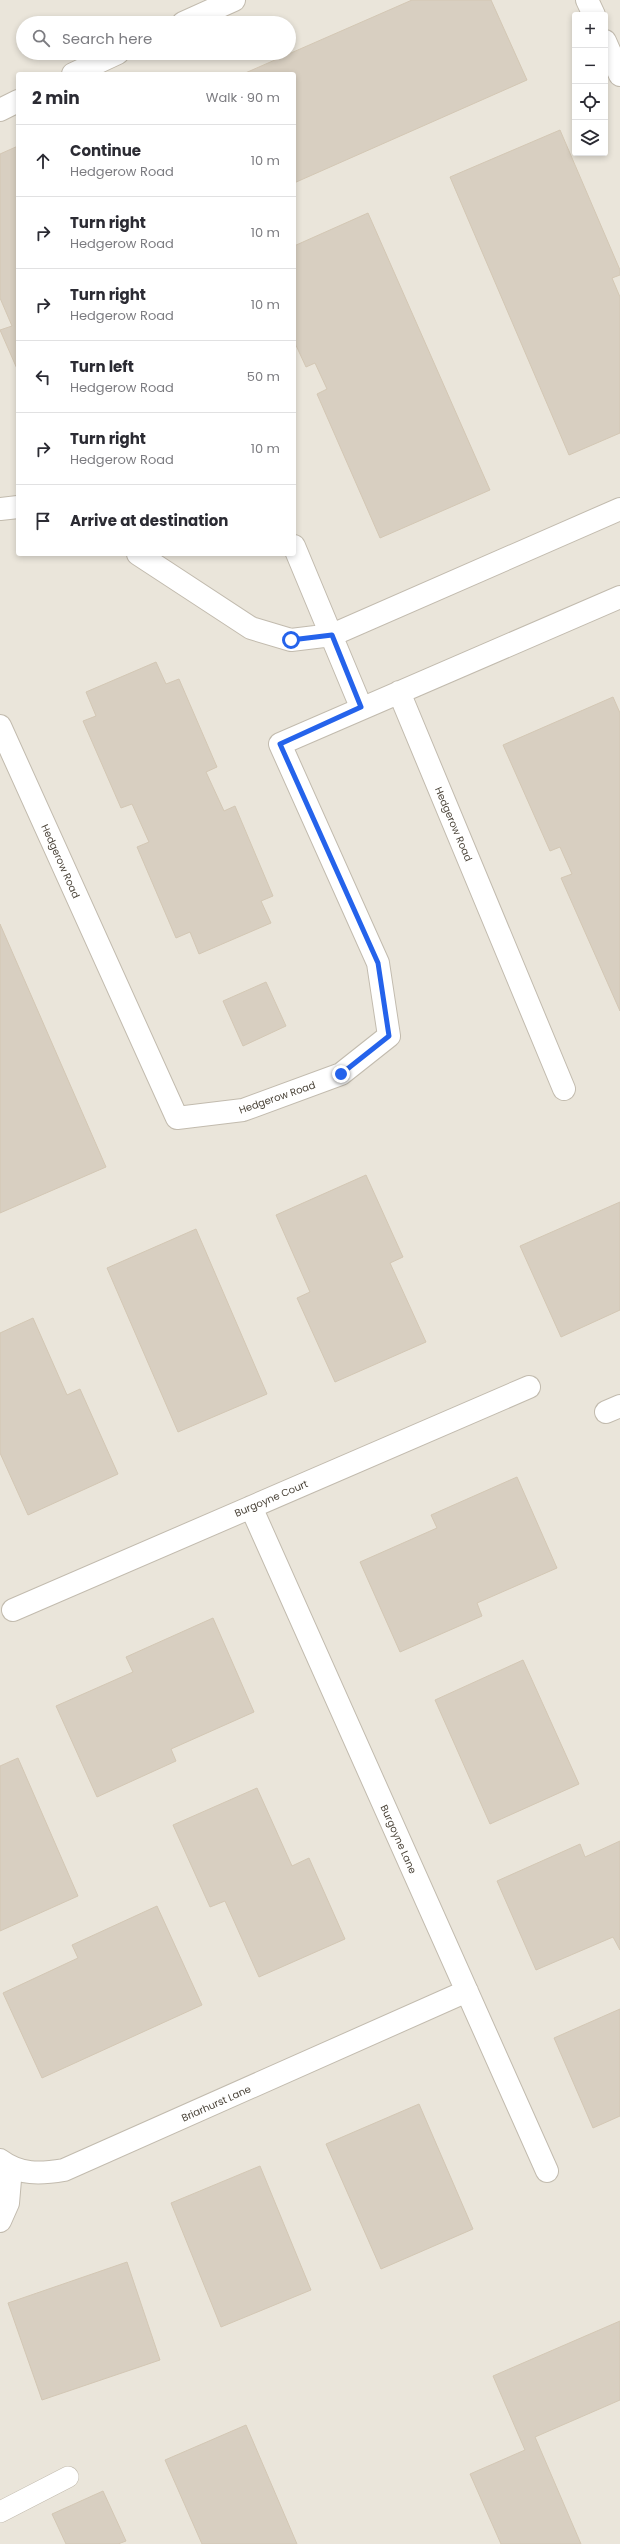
<!DOCTYPE html>
<meta charset="utf-8">
<style>
:root{--surface:#fff;--page:#f7f7f7;--text:#2b2b33;--muted:#7c7c81;--line:#e1e1e2}
body{margin:0;font-family:Poppins,sans-serif;background:var(--page);color:var(--text)}
.controls{position:absolute;right:12px;top:12px;display:grid;overflow:hidden;border-radius:4px;box-shadow:0 2px 6px #0003}
.controls button{width:36px;height:36px;display:grid;place-items:center;padding:0;border:0;border-bottom:1px solid var(--line);background:var(--surface);color:var(--text);font:20px sans-serif}
.stop{position:absolute;width:12px;height:12px;margin:-9px;border:3px solid #2563eb;border-radius:50%;background:#fff}
.stop.end{background:#2563eb;border-color:#fff;box-shadow:0 1px 4px #0008}
.list{margin:0;padding:0;list-style:none}
h2{display:flex;justify-content:space-between;align-items:center;height:52px;margin:0;padding:0 16px;font-size:17px}
h2 small{font-size:13px;font-weight:400;color:var(--muted)}
.list li{display:grid;grid-template-columns:26px 1fr auto;gap:12px;align-items:center;box-sizing:border-box;height:72px;padding:0 16px;border-top:1px solid var(--line)}
.list b{display:block;font-size:15px;white-space:nowrap}
.list p{margin:0;font-size:13px;white-space:nowrap;color:var(--muted)}
.list em{font-size:13px;font-style:normal;color:var(--muted)}
.icon{flex:none;width:22px;height:22px;fill:none;stroke:currentColor;stroke-width:2;stroke-linecap:round;stroke-linejoin:round}
.map{position:relative;flex:none;width:620px;height:2544px;overflow:hidden}
.search{position:absolute;background:var(--surface);box-shadow:0 2px 6px #0003;left:16px;top:16px;width:280px;height:44px;display:flex;align-items:center;gap:10px;box-sizing:border-box;padding:0 14px;border-radius:22px;color:var(--muted);font-size:15px}
.panel{position:absolute;background:var(--surface);box-shadow:0 2px 6px #0003;left:16px;top:72px;width:280px;height:484px;border-radius:4px}
.map>svg:first-child{display:block}
.residential{fill:#eae5da;fill-rule:evenodd}
.building{fill:#d8cfc1;stroke:#d3c7b4}
.lines{fill:none;stroke-linecap:round;stroke-linejoin:round}
.service-casing{stroke:#c2bbae;stroke-width:22}
.minor-casing{stroke:#c2bbae;stroke-width:24}
.service{stroke:#fff;stroke-width:21}
.minor{stroke:#fff;stroke-width:22}
.route{stroke:#2563eb;stroke-width:5}
.labels{text-anchor:middle;stroke-width:3.5;stroke-linejoin:round;paint-order:stroke}
.street-label{font-size:10px;fill:#4b4439;stroke:#fff}
</style>
<div class="map">
<svg width="620" height="2544" viewBox="0 0 620 2544">
<rect width="100%" height="100%" fill="#f6f3ec"/>
<path class="residential" d="M0,0H620V2544H0ZM575,15H605V153H575ZM23,23H289V53H23ZM18,74H294V554H18Z"/>
<path class="building" d="M412,0H491L527,80L294,183V74H243Z
M560,130L620,270V275L612,278L620,297V433L569,455L450,177Z
M18,146V371L0,330L12,326L0,298V154Z
M368,213L490,490L380,538L317,394L327,389L315,363L306,367L294,341V246Z
M156,662L166,684L179,679L217,767L206,772L224,811L235,806L273,896L261,901L271,923L199,954L190,932L176,938L137,847L149,842L132,804L121,808L83,721L96,716L86,692Z
M613,697L620,713V1011L561,878L572,874L560,847L550,851L503,745Z
M0,924L106,1167L0,1213Z
M266,982L286,1026L243,1046L223,1001Z
M366,1175L403,1257L390,1263L426,1342L335,1382L297,1298L310,1292L276,1215Z
M620,1202V1310L561,1337L520,1246Z
M196,1229L267,1394L178,1432L107,1268Z
M33,1318L67,1395L80,1389L118,1474L28,1515L0,1453V1333Z
M517,1477L557,1568L477,1603L482,1616L400,1652L360,1562L437,1528L431,1515Z
M213,1618L254,1712L171,1749L176,1761L97,1797L56,1706L133,1672L126,1657Z
M523,1660L579,1784L490,1824L435,1700Z
M18,1758L78,1896L0,1931V1766Z
M257,1788L292,1866L309,1858L345,1939L259,1977L225,1901L210,1907L173,1825Z
M620,1841V1950L613,1937L536,1970L497,1881L580,1844L585,1857Z
M157,1906L202,2005L42,2078L3,1993L78,1958L72,1945Z
M620,2009V2116L593,2128L554,2038Z
M419,2104L473,2229L381,2269L326,2144Z
M260,2166L311,2290L221,2327L171,2203Z
M127,2262L160,2360L42,2400L8,2303Z
M620,2321V2400L535,2437L581,2544H501L470,2474L525,2450L493,2376Z
M246,2425L297,2544H202L165,2460Z
M103,2491L126,2541L118,2544H66L52,2514Z"/>
<g class="lines">
<g class="service-casing">
<path id="service" d="M0,2512L68,2477"/>
</g>
<g class="minor-casing">
<path id="minor" d="M587,0L594,15
M183,23L234,0
M605,41L620,75
M73,74L118,53
M0,110L18,101
M0,509L18,507
M294,546L361,707
M138,554L251,628L291,640L332,635L620,509
M399,692L564,1089
M0,726L177,1118L243,1110L341,1074L389,1036L378,963L280,744L620,597
M606,1412L620,1406
M251,1507L547,2171
M13,1610L529,1387
M0,2160C20,2175 40,2174 64,2170L467,1991
M0,2221L8,2203L11,2168"/>
</g>
<use href="#service" class="service"/>
<use href="#minor" class="minor"/>
</g>
<g class="lines">
<path class="route" d="M291,640L332,635L361,707L280,744L378,963L389,1036L341,1074"/>
</g>
<g class="labels">
<g class="street-label">
<text transform="translate(454 824) rotate(67)" y="4">Hedgerow Road</text>
<text transform="translate(61 861) rotate(66)" y="4">Hedgerow Road</text>
<text transform="translate(277 1097) rotate(-19)" y="4">Hedgerow Road</text>
<text transform="translate(271 1498) rotate(-23)" y="4">Burgoyne Court</text>
<text transform="translate(399 1839) rotate(66)" y="4">Burgoyne Lane</text>
<text transform="translate(216 2103) rotate(-24)" y="4">Briarhurst Lane</text>
</g>
</g>
</svg>
<div class="controls">
<button>+</button>
<button>−</button>
<button><svg class="icon" aria-label="locate" viewBox="0 0 24 24"><circle cx="12" cy="12" r="6"/><path d="M12 2v4M12 18v4M2 12h4M18 12h4"/></svg></button>
<button><svg class="icon" aria-label="layers" viewBox="0 0 24 24"><path d="M12 4l9 5-9 5-9-5zM3 14l9 5 9-5"/></svg></button>
</div>
<div class="stop" style="left:291px;top:640px"></div>
<div class="stop end" style="left:341px;top:1074px"></div>
<div class="search"><svg class="icon" aria-label="search" viewBox="0 0 24 24"><circle cx="10" cy="10" r="6"/><path d="M15 15l6 6"/></svg>Search here</div>
<section class="panel">
<h2>2 min<small>Walk · 90 m</small></h2>
<ul class="list">
<li><svg class="icon" aria-label="ahead" viewBox="0 0 24 24"><path d="M12 20V5M6 11l6-6 6 6"/></svg><div><b>Continue</b><p>Hedgerow Road</p></div><em>10 m</em></li>
<li><svg class="icon" aria-label="right" viewBox="0 0 24 24"><path d="M7 20v-9h11M14 6l5 5-5 5"/></svg><div><b>Turn right</b><p>Hedgerow Road</p></div><em>10 m</em></li>
<li><svg class="icon" aria-label="right" viewBox="0 0 24 24"><path d="M7 20v-9h11M14 6l5 5-5 5"/></svg><div><b>Turn right</b><p>Hedgerow Road</p></div><em>10 m</em></li>
<li><svg class="icon" aria-label="left" viewBox="0 0 24 24"><path d="M17 20v-9H6M10 6l-5 5 5 5"/></svg><div><b>Turn left</b><p>Hedgerow Road</p></div><em>50 m</em></li>
<li><svg class="icon" aria-label="right" viewBox="0 0 24 24"><path d="M7 20v-9h11M14 6l5 5-5 5"/></svg><div><b>Turn right</b><p>Hedgerow Road</p></div><em>10 m</em></li>
<li><svg class="icon" aria-label="arrive" viewBox="0 0 24 24"><path d="M6 21V4h12l-3 4 3 4H6"/></svg><div><b>Arrive at destination</b></div></li>
</ul>
</section>
</div>
